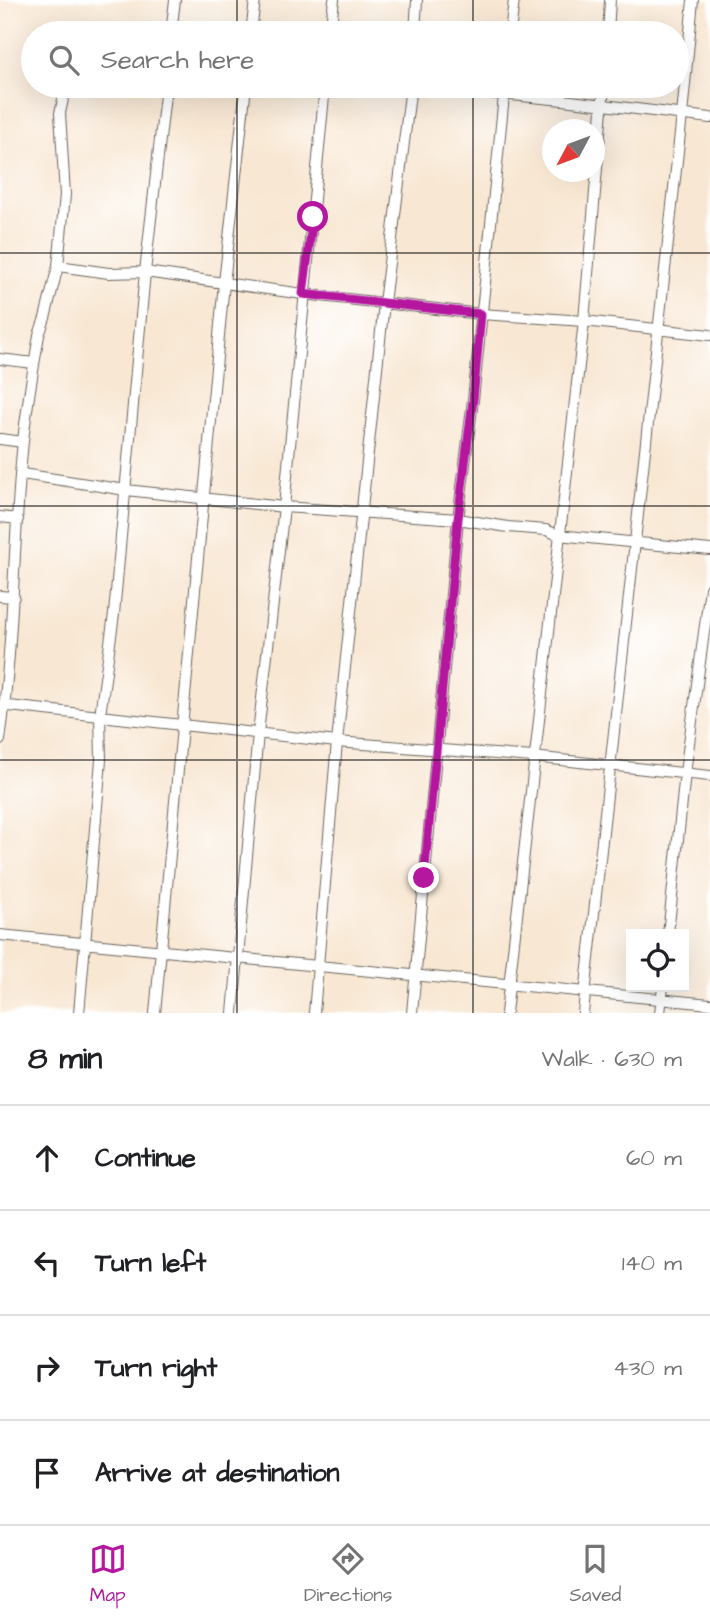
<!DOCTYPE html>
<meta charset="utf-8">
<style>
:root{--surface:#fff;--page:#f2f2f2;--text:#202124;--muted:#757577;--line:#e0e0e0;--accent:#b5179e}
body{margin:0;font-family:"Architects Daughter",sans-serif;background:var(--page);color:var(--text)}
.controls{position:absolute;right:21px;bottom:21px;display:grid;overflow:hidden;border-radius:0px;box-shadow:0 7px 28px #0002}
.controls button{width:63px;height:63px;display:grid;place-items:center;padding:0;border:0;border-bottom:2px solid var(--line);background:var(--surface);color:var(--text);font:35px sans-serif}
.compass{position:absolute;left:542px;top:119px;width:63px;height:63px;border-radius:50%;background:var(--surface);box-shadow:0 7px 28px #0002;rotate:229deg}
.stop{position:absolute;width:21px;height:21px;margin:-16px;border:5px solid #b5179e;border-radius:50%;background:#fff}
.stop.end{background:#b5179e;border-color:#fff;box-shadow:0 2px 7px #0008}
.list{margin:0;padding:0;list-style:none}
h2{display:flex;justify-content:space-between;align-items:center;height:91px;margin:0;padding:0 28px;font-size:30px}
h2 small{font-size:23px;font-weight:400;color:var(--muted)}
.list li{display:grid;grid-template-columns:46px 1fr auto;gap:21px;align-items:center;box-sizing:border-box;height:105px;padding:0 28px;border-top:2px solid var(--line)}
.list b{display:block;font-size:26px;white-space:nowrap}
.list em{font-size:23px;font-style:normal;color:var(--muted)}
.icon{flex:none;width:38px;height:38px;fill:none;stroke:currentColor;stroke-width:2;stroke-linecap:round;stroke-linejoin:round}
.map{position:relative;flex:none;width:710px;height:1013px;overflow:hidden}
.search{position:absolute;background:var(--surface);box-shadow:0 7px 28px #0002;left:21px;right:21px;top:21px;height:77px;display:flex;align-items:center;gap:18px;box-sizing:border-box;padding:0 24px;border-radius:38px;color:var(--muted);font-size:26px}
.sheet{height:511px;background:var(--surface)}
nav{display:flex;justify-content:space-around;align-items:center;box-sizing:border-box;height:98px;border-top:2px solid var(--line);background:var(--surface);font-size:19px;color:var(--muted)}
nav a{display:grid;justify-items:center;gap:4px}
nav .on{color:var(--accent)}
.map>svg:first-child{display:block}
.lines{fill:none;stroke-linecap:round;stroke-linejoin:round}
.minor-casing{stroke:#69635c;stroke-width:12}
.minor{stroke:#fff;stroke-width:10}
.route{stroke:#b5179e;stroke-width:9}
.grid{fill:none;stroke:#1c1c1c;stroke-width:2;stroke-opacity:0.55}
</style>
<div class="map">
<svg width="710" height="1013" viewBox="0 0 710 1013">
<rect width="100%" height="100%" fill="#fff"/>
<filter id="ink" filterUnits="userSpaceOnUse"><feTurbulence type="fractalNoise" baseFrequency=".0143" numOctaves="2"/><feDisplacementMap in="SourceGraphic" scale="14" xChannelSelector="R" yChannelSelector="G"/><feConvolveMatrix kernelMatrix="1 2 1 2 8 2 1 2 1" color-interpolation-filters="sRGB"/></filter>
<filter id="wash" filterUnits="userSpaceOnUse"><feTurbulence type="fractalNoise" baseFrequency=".00686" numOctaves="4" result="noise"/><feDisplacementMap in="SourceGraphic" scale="28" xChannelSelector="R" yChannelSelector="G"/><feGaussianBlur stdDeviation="1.57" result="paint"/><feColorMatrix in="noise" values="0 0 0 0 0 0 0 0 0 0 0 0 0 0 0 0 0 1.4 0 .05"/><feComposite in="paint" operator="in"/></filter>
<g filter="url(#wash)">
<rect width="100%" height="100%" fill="#f8e7d3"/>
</g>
<g filter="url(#ink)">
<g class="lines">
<g class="minor-casing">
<path id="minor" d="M171,33L175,0
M251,33L255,0
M330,33L334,0
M415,33L417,0
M510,33L514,0
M608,33L610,0
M414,86L563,100L710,118
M58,266L65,195L60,113L66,86
M0,359L34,363
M0,439L23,442
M22,474L126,490L284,507L458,519L508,527L546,530L558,535L710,550
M0,517L18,519
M0,596L14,597
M0,705L337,742L533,757L710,776
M0,740C14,641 13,541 23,441C27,405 33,370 39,335L45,318L58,266L109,273L145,272L303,294L481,314L584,321L710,335
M668,934L685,773L710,588
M0,935L710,1004
M79,1013L101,760L100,715L114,614L145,272L166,86
M155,1013L224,283L246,86
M233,1013L258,733L284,507L325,86
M314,1013L337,742L384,303L411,86
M412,1013L458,519L473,400L505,86
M506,1013L584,321L604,86
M583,1013L682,115L693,0
M660,1013L663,987"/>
</g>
<use href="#minor" class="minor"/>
</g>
</g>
<g class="lines" filter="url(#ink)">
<path class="route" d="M313,217L303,294L481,314L473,400L458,519L424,878"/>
</g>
<path class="grid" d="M237,0V33M473,0V33M237,86V1013M473,86V1013M0,253H710M0,506H710M0,760H710"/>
</svg>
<div class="controls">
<button><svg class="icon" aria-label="locate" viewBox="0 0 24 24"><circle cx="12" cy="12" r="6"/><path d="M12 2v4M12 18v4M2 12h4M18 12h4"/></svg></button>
</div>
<svg class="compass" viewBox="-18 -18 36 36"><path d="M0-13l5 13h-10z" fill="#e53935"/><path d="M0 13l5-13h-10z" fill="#757577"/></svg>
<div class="stop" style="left:313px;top:217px"></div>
<div class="stop end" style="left:424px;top:878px"></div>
<div class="search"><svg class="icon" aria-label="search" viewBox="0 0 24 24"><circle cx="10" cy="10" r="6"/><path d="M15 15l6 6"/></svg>Search here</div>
</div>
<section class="sheet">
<h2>8 min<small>Walk · 630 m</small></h2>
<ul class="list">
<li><svg class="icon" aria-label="ahead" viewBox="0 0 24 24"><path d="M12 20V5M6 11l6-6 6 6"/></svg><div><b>Continue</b></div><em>60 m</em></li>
<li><svg class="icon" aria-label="left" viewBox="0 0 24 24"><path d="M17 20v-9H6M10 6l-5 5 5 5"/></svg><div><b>Turn left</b></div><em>140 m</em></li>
<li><svg class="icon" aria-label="right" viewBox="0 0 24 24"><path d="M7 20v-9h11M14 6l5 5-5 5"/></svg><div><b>Turn right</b></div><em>430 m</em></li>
<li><svg class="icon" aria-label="arrive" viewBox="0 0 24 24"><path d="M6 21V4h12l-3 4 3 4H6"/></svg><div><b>Arrive at destination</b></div></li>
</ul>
</section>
<nav>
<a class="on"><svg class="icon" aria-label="map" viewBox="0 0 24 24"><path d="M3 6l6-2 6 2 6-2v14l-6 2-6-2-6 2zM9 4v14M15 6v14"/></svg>Map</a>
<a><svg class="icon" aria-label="directions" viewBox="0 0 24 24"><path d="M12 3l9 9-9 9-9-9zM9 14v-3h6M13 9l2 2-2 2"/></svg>Directions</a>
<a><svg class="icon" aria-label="saved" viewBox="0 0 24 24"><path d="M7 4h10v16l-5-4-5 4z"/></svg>Saved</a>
</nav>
